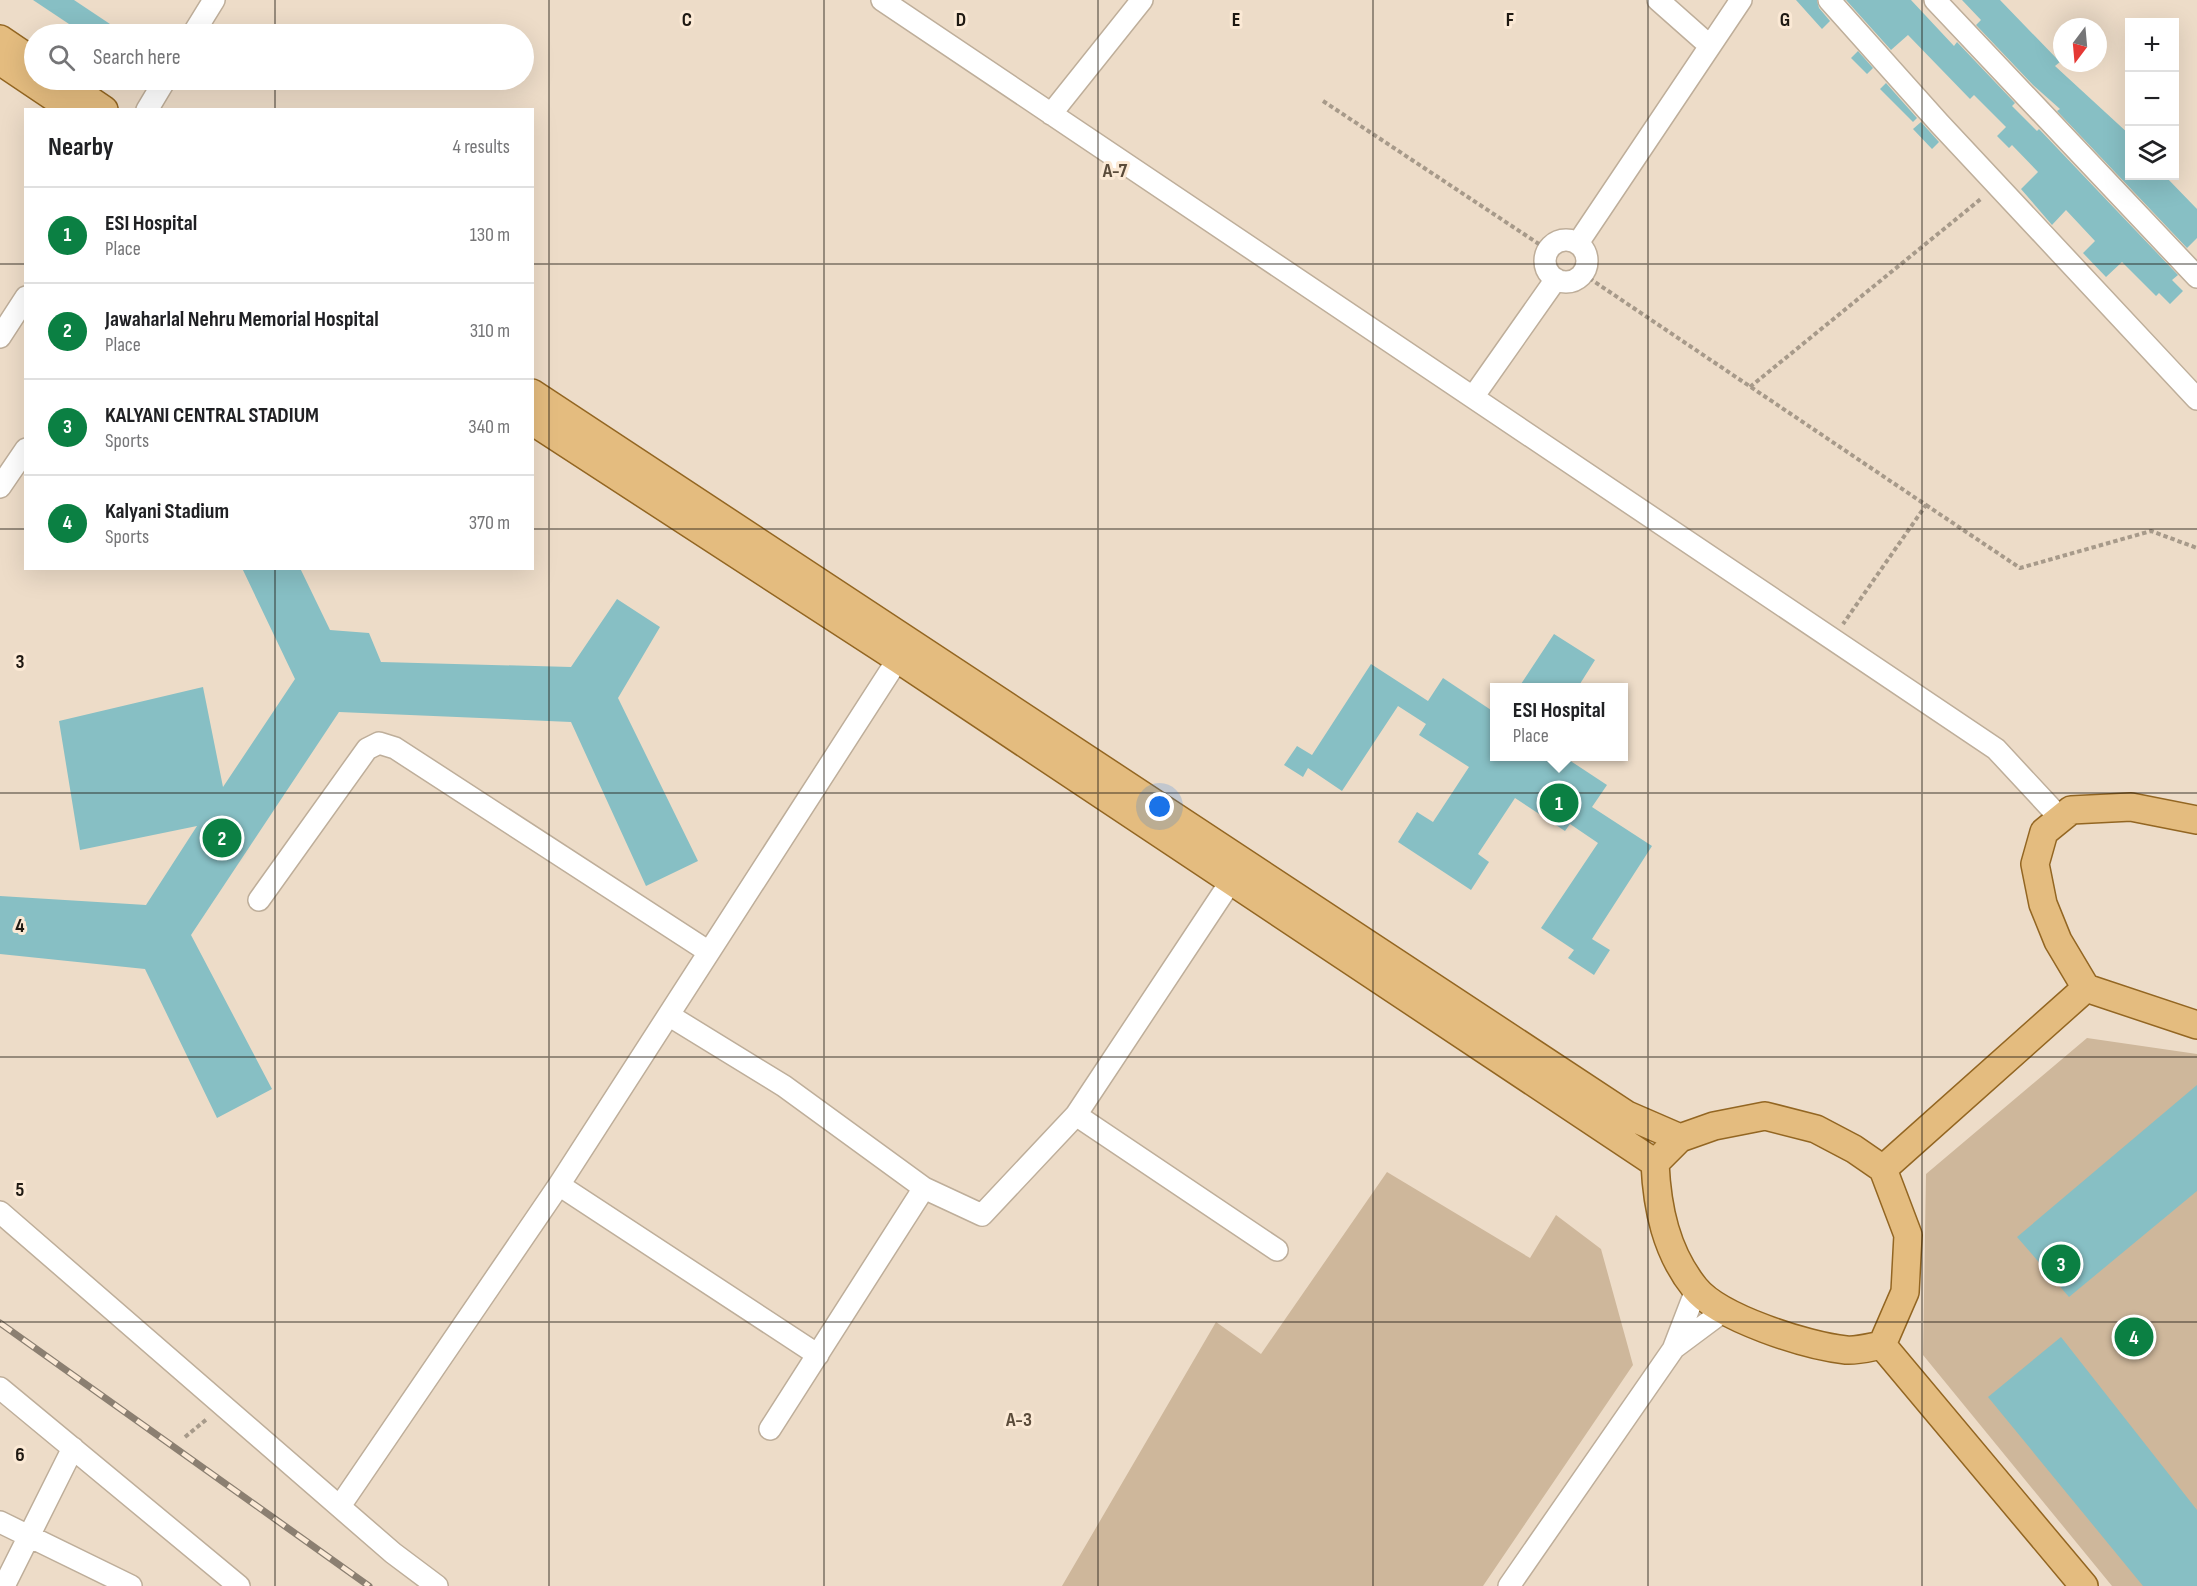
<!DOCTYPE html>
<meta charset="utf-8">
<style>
:root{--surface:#fff;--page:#f2f2f2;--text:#202124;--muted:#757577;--line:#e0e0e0;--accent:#0b8043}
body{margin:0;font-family:"Sofia Sans Condensed",sans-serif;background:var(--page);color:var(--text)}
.controls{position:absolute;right:18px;top:18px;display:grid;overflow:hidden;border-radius:0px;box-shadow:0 6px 24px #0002}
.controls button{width:54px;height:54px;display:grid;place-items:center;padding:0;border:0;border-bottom:2px solid var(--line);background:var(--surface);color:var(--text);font:30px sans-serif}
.compass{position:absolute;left:2053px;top:18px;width:54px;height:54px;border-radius:50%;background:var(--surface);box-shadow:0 6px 24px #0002;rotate:196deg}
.you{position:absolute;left:1160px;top:807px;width:21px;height:21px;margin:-15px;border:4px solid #fff;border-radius:50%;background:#1a73e8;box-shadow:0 0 0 9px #1a73e833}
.badge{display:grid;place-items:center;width:39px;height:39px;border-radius:50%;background:var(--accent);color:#fff;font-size:20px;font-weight:700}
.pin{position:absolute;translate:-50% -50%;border:3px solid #fff;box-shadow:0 2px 6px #0006}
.popup{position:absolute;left:1490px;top:683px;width:138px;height:78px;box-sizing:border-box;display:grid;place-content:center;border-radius:0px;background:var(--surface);filter:drop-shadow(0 2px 4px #0005);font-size:20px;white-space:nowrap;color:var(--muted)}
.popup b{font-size:22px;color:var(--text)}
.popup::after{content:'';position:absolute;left:50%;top:100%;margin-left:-12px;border:12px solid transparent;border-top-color:var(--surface)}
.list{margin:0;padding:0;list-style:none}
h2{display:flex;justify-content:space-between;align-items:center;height:78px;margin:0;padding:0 24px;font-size:26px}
h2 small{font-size:20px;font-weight:400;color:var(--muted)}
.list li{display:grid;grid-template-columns:39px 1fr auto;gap:18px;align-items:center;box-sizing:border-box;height:96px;padding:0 24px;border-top:2px solid var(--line)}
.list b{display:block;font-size:22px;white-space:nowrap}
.list p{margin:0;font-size:20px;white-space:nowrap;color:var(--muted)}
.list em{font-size:20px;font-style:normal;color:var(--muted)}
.icon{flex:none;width:33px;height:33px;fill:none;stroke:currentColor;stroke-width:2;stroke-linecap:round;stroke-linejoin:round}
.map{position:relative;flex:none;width:2197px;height:1586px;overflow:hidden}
.search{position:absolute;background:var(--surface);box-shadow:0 6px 24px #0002;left:24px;top:24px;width:510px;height:66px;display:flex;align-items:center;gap:15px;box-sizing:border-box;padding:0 21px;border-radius:33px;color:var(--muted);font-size:22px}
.panel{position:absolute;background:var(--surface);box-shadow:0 6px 24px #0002;left:24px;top:108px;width:510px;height:462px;border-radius:0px}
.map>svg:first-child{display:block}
</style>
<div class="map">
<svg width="2197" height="1586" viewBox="0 0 2197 1586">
<rect width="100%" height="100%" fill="#eddcc8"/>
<path fill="#ceb79b" d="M2087 1038 2197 1054V1586H2112L1923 1355 1926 1174Z
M1387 1172 1530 1258 1556 1215 1601 1249 1633 1365 1483 1586H1062L1216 1322 1261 1354Z"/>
<path fill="#87bfc4" d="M33 0H74L125 34H84Z
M1796 0H1817L1819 8 1830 21 1822 29Z
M1846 0H1911L1954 46 1957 42 2015 103 2012 106 2037 131 2039 129 2178 275 2172 280 2183 291 2170 304 2159 293 2156 296 2122 262 2106 277 2083 253 2095 241 2066 210 2052 225 2021 189 2038 172 2012 145 2009 148 1997 136 2006 127 1974 95 1970 99 1908 35 1891 50Z
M1962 0H2000L2060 62 2055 66 2130 135V176H2165L2197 209V238L2187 248 2057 111 2060 109 2033 85 1976 25 1981 20Z
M1858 51 1873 68 1867 74 1851 58Z
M1886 83 1917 118 1913 122 1880 89Z
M1921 122 1939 142 1932 149 1913 129Z
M242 568H300L330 630 369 633 381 662 571 667 617 599 660 627 618 698 698 861 646 886 571 722 339 712 191 935 272 1089 217 1118 145 969 0 954V896L146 905 197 826 80 850 59 721 203 687 223 787 295 679Z
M1554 634 1595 660 1578 687H1519Z
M1371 664 1428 701 1443 678 1494 712V756H1563L1607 785 1592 807 1652 846 1592 939 1610 950 1594 975 1568 958 1574 950 1541 928 1598 843 1570 824 1565 831 1515 798 1478 854 1489 862 1471 890 1398 842 1417 812 1433 822 1469 767 1419 735 1426 724 1398 706 1342 791 1308 768 1303 777 1284 765 1297 746 1312 755Z
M2197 1085V1191L2069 1297 2017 1237Z
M2061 1337 2197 1510V1586H2143L1988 1397Z"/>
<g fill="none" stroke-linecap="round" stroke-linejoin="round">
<defs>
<path id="minor" d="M882 0 1996 749 2061 819
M1658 0 1710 46
M1829 0 1939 123 2197 399
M1935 0 2197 277
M193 34 214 0
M147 110 165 80
M1051 114 1142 0
M1545 261a21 21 0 1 1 42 0a21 21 0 1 1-42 0Z
M1578 243 1741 0
M0 337 26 297
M1473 397 1556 279
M0 487 26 449
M259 900 367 749 379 743 395 748 709 952
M670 1016 784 1086 924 1188 982 1215 1076 1115 1239 869
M1076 1115 1277 1250
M559 1185 818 1355
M0 1212 393 1553 437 1586
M1674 1347 1696 1290
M0 1388 239 1586
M770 1429 924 1188
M340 1506 559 1185 898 659
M0 1522 131 1586
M4 1586 73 1448
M1509 1586 1674 1348 1725 1310"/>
<path id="major" d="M0 39 34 62
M0 61 73 110
M60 80 104 110
M532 393 1627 1115 1680 1138
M532 421 898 659 1655 1163
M2197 820 2131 807 2071 810 2044 832 2035 864 2043 904 2058 941 2086 988 2197 1025
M1765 1116 1816 1129 1854 1149 1883 1169 1908 1235 1905 1292 1882 1345C1871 1347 1857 1351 1846 1350 1807 1346 1719 1318 1695 1288 1666 1252 1657 1208 1655 1163L1680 1138 1714 1126Z
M1883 1169 2086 988
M1882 1345 2084 1586"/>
</defs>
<use href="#minor" stroke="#beae9a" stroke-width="24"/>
<use href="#major" stroke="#936622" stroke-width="30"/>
<path stroke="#a79a8a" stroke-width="4" stroke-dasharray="4.5 3" stroke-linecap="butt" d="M1323 101 1548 250
M1583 274 1926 505 1843 624
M1750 387 1982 198
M1926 505 2020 568 2151 531 2197 548
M185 1437 207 1419"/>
<use href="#minor" stroke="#fff" stroke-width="21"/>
<use href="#major" stroke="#e4bc7f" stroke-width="27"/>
<defs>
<path id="rail" d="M0 1323 369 1586"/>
</defs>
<use href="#rail" stroke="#8b7f71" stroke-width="7"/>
<use href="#rail" stroke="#fbe9d5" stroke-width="4.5" stroke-dasharray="14" stroke-linecap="butt"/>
</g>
<path fill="none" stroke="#1f1912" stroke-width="1.5" stroke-opacity="0.55" d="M275 0V34M549 0V1586M824 0V1586M1098 0V1586M1373 0V1586M1648 0V1586M1922 0V1586M275 80V110M0 264H26M532 264H2197M0 529H26M532 529H2197M275 568V1586M0 793H2197M0 1057H2197M0 1322H2197"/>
<g text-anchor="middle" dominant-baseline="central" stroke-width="6" stroke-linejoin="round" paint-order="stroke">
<g font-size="20" font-weight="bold" fill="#5a4b3a" stroke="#fbe9d5">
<text x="1115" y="171">A-7</text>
<text x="1019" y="1420">A-3</text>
</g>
</g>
<g font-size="20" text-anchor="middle" font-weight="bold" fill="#1f1912" stroke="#fbe9d5" stroke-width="6" stroke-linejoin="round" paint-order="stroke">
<text x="687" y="26">C</text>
<text x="961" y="26">D</text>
<text x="1236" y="26">E</text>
<text x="1510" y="26">F</text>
<text x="1785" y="26">G</text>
<text x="20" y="668">3</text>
<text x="20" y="932">4</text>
<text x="20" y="1196">5</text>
<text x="20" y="1461">6</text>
</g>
</svg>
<div class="controls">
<button>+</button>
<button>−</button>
<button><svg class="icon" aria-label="layers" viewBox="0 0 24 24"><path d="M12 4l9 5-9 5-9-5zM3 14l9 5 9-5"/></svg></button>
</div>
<svg class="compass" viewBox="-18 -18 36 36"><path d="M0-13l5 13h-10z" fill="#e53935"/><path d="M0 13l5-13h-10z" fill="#757577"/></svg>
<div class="you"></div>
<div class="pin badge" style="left:1559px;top:803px">1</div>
<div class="popup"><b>ESI Hospital</b>Place</div>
<div class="pin badge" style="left:222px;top:838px">2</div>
<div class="pin badge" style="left:2061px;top:1264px">3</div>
<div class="pin badge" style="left:2134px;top:1337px">4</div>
<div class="search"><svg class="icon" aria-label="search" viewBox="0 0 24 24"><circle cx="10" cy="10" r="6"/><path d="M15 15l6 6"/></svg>Search here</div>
<section class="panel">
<h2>Nearby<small>4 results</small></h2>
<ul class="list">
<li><span class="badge">1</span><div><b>ESI Hospital</b><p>Place</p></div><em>130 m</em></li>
<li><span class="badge">2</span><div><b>Jawaharlal Nehru Memorial Hospital</b><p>Place</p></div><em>310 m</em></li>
<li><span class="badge">3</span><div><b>KALYANI CENTRAL STADIUM</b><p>Sports</p></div><em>340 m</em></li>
<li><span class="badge">4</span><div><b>Kalyani Stadium</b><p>Sports</p></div><em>370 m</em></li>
</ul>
</section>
</div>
